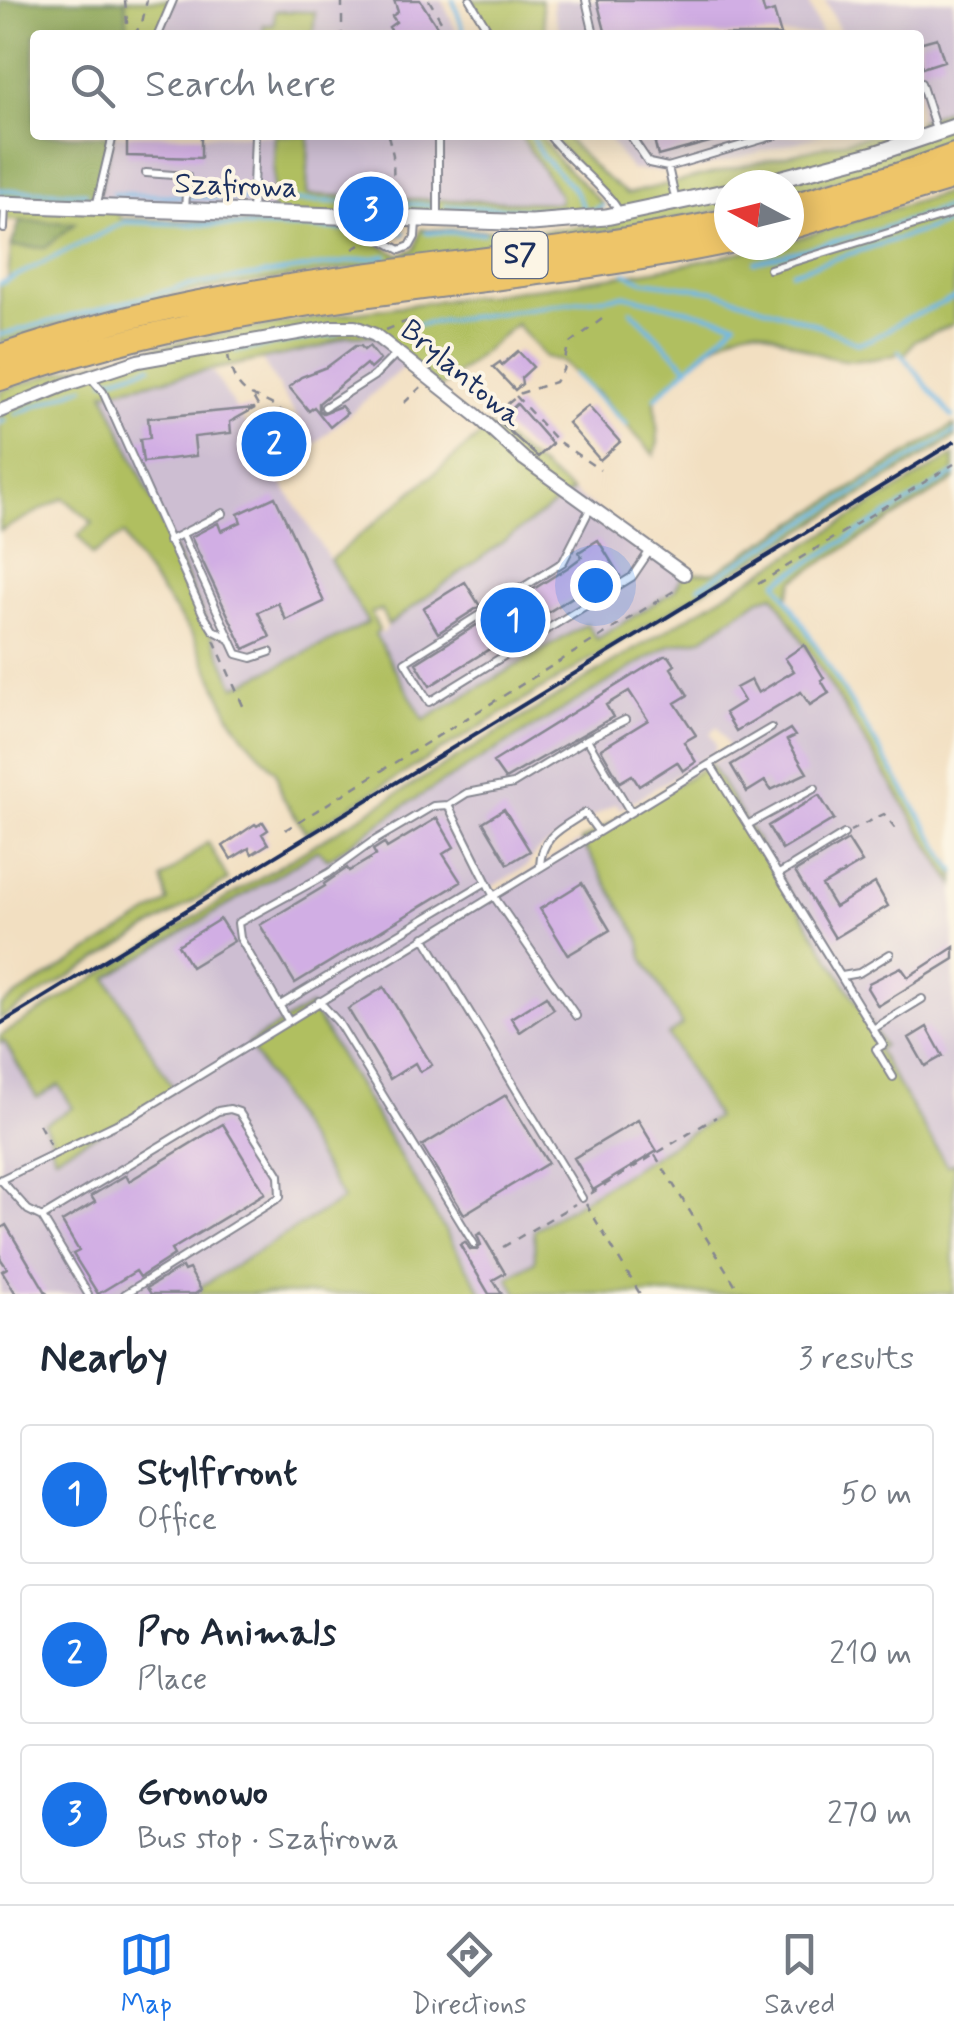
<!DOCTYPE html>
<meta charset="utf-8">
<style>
:root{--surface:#fff;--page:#f6f6f7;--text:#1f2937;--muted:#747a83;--line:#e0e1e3;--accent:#1a73e8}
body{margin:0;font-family:Mynerve,sans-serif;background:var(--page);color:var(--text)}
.compass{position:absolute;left:714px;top:170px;width:90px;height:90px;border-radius:50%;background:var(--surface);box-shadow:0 5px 25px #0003;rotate:277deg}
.you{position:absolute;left:595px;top:585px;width:35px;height:35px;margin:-25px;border:8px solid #fff;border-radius:50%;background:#1a73e8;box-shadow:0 0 0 15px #1a73e833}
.badge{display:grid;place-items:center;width:65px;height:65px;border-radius:50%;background:var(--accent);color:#fff;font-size:32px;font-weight:700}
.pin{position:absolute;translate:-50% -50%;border:5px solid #fff;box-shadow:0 2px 10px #0006}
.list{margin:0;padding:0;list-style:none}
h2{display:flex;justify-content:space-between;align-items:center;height:130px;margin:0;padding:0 40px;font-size:42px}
h2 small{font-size:32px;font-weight:400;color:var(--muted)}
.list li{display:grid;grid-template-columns:65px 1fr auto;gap:30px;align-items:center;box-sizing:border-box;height:140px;margin:0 20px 20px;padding:0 20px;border:2px solid var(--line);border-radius:10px}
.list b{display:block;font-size:38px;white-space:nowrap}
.list p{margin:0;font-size:32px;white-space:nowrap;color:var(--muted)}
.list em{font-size:32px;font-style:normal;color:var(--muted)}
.icon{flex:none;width:55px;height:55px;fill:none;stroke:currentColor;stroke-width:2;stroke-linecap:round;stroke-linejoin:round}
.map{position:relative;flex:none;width:954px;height:1294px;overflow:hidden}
.search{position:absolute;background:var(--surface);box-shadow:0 5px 25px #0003;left:30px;right:30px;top:30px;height:110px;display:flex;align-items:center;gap:25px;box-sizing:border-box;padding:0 35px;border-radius:10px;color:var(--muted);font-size:38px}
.sheet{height:610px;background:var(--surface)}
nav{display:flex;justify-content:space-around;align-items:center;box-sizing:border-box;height:140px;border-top:2px solid var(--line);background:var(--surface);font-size:28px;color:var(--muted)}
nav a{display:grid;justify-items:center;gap:5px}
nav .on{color:var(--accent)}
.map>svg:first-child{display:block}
</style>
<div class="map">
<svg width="954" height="1294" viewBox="0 0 954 1294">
<rect width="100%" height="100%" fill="#fcf5e5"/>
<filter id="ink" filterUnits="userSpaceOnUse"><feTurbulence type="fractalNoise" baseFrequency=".01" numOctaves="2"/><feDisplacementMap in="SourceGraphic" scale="20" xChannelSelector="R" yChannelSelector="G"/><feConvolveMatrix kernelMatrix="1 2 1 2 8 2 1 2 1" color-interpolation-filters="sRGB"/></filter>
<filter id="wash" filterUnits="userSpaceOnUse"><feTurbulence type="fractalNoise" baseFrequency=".0048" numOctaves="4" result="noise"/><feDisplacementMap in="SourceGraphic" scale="40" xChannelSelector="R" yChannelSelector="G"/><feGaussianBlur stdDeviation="2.25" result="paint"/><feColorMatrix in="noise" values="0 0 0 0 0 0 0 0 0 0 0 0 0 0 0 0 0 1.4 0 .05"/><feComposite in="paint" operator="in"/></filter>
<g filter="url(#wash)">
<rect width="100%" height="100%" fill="#f2dfc1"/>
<path fill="#cdbed2" d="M173 0H442L458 35H313L314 12H275L274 25H264L263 35H158Z
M554 0H807L822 35H561L553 10Z
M825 0H954V107L919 121V35H842Z
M113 135H275L272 215 95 208Z
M309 135H520L560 196V203L402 199 390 195 385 198 306 195Z
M606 135H823L684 172 631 170Z
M366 330 409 362 314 445 262 360 321 347 347 336H362Z
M200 372H213L369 623 235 688 103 392Z
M572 492 684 574 674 591 597 640 586 624 424 720 375 633H383L388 625Z
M774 595 954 885V1163L948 1167 710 764 731 751 717 726 710 733 716 744 715 752 620 809 616 803 536 852 527 866 490 888 493 894 581 841 639 937 643 958 682 1025 668 1035 716 1117 535 1229V1261L508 1278 518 1294H483L316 1015 343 1199 200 1287 201 1290 195 1294H0V1043L3 1041 37 1097 59 1085 73 1108 173 1089 106 979 318 849 328 858 407 804 671 645 680 644 761 599Z"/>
<path fill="#b0bf61" stroke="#667760" stroke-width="2.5" d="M125 0H173L158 35H128Z
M470 0H541L546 35H491Z
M275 11 315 12 313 35H263L264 25H274Z
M954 107V143L899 163 789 194V185H729V209L640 226 183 293 95 314 0 343V284L8 279 11 246 45 248 74 224 6 220 7 204 119 209V218L344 227 399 255 415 249 421 229 530 231 592 226 595 229 591 219 619 210 549 135H563L600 173 627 194 871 135H919V121Z
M275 135H309L307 195 385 198 390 195 402 199 559 203 560 196 520 135H540L559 161 602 203 600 210 504 217 272 215Z
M954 190V324L915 340 904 356 899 351 895 355C828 371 816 349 757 328 728 325 677 378 655 398L658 442 654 455 597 393 583 383 563 362 545 357 516 324 441 388 375 335 347 336 321 347 104 392 235 687 368 623 330 560 490 427 572 492 388 625 381 610 371 613 379 630 375 634 424 720 587 624 597 639 674 591 684 574 715 572 954 425V438L306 833 282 796 276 772 243 735 230 716 194 637 132 552 124 534 92 555 78 535 93 523 64 498 0 531V391C214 317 438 307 660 269 697 263 735 253 772 245H789V241Z
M954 455V480L794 580 787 599 954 871V885L774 595 760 599 701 639 670 645 580 699 407 804 328 859 318 850 107 978 174 1089 133 1116 55 1156 50 1145 53 1142 44 1124 73 1108 59 1085 37 1098 4 1041 0 1043V1036Z
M710 764 883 1045 877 1050 947 1166 954 1163V1294H518L508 1278 535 1261 534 1230 716 1117 668 1035 682 1025 643 958 639 937 581 841Z
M208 842 228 880 0 1019V1006L168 902 162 879Z
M310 1006 483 1294H195L201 1290 200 1287 343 1199 248 1044Z"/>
<path fill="#8ca657" stroke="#546a5a" stroke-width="2.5" d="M0 0H125L128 35H35V135H113L95 208 0 204Z
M20 221 75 223 45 248 11 246Z"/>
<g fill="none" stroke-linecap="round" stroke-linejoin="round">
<path stroke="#6fb9e8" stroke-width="4" d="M453 0 465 35
M531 135 542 156 574 189 586 212 603 206
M0 190 86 193
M113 194 248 199
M259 199 388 204
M400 204 432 205
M446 206 569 211
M388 232 404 233
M426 232 484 233
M755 262 878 230 954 205
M792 272 954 221
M625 273 643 281 714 291 815 324 858 343 872 339 906 319 954 298
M0 284 125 222 357 230
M631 310 688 368
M415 325 625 295 736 322
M0 335 186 286 387 256
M236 351 337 334
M899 351 952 417
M574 374 627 425
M105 380 151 366
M655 398 736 322
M16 414 84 387
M0 423 5 420
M954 474 777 582 954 871
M699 587 954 432"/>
</g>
<g id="blocks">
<path fill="#d1aee4" d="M394 0H420L440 31 434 35H394L389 27 396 22 392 16 398 12Z
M597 0H761L765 14 774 11 781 35H606Z
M937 38 944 61 922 68 919 43Z
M127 135H201V158L127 156Z
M653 135H724L725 138 658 156Z
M355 346H361L364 350 369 346 380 360 370 369 366 364 319 403V410L323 413 341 406 347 413 330 427 314 407 309 411 289 387 301 377 327 367Z
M518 351 533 367 521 378 522 384 515 390 493 367 500 362 502 365Z
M517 404 552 444 538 457 498 421Z
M588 406 620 442 600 460 568 423Z
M255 408 230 422 231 433 194 437 196 456 143 462 140 439 150 438 148 418Z
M275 497 324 602 286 620 278 603 258 612 270 637 244 649 191 537 218 523 221 531 241 522 238 514Z
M598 540 620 576 601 587 597 582 539 618 543 624 500 650 496 645 430 686 416 663 567 568 582 557 579 552Z
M465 582 480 606 438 633 423 608Z
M804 645 824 678 821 680 829 693 810 705 801 692 736 731 725 713 744 701 736 688 751 680 758 693 794 671 785 658Z
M664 656H669L675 665 671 668 688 695 675 703 696 735 684 742 696 762 683 771 677 762 639 786 632 775 620 782 601 749 648 720 629 691 606 705 613 717 505 779 493 762Z
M790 729 795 736 787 740 807 773 771 790 765 781 747 792 731 765Z
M819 795 834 819 782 850 768 826Z
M504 809 530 851 508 864 483 822Z
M437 818 454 847 443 854 461 882 295 983 260 925 325 886 324 884 347 868 349 871 376 855 373 850 384 843 387 848Z
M263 822 268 830 262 834 268 844 252 854 249 848 231 859 223 846 255 824 257 826Z
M848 840 862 862 822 886 835 907 875 883 888 906 835 938 795 872Z
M582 883 610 930 568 955 540 909Z
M220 919 234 941 191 967 178 945Z
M954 947V959L878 1006 867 988 869 983 901 967 908 977Z
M384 987 432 1065 420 1072 415 1063 390 1079 348 1009Z
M546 996 554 1009 520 1032 511 1018Z
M927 1027 943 1056 925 1066 909 1038Z
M506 1095 548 1163 464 1214 422 1146Z
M638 1120 657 1151 593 1190 574 1158Z
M223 1124 265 1193 171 1250 174 1255 140 1277 136 1271 98 1294 73 1254 79 1251 62 1222 95 1202 91 1196 126 1175 129 1181Z
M6 1225 25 1257 47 1294H16L2 1271 7 1268 0 1258V1229Z
M481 1233 505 1273 493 1280 502 1294H489L460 1245 465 1242 470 1249 477 1250 481 1245 477 1235Z
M182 1267 184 1271 189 1269 201 1290 195 1294H151L147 1288Z"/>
</g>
</g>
<g filter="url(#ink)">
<use href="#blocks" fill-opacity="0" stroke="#868790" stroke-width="2.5"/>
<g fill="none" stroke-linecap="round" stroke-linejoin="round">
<defs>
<path id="service" d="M470 0 491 35
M586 0 594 35
M158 35 173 0
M921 83 936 130
M438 135V220
M549 135C566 159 612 193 620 214
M630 135 649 163 668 167 776 135
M668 167 676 202
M146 173 187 176 185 210
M96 207 113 135
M252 213 255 135
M372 220 373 235 400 250 410 246 415 237 416 222
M4 229 5 205
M770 269 954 213
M90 377 103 392 203 614 213 630 230 639
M325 407 374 376 396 354
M591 507 563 562 405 662 429 702 632 577 651 549
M182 534 237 654 252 658 270 652
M168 541 223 513
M625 720 587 739 630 811
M710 764 771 728
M448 805 493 895 576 1016
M749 824 815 788
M540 866C541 836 562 828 585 813L598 831
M779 874 844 834
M424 937 582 1198
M842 976 859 973 890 954
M319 1001 338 1022 474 1244
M280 1005 486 882
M288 1020 240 938 238 923 329 873 372 842 433 806 448 805 467 793 513 784 587 739
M873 1029 922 999
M0 1180 133 1116 710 764 883 1045 876 1049 893 1077
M1 1180 28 1210 42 1217 88 1294
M42 1217 218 1111 230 1109 239 1112 279 1175 280 1197 125 1294"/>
<path id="minor" d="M0 411 65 385 138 361 332 327H355L375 335 476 415 524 459 684 574"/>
<path id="tertiary" d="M756 185 874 154 954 127
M0 204 532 223 606 217 729 191"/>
<path id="motorway" d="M789 206 903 173 954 155
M789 228 954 178
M0 356C72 332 145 311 220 298 389 266 561 256 729 220
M0 379C72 354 145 335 219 320 388 286 561 277 729 242"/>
</defs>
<use href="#service" stroke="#868790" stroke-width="10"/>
<use href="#minor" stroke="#868790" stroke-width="16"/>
<use href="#tertiary" stroke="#868790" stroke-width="19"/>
<use href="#motorway" stroke="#868790" stroke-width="26"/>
<path stroke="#868790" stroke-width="2.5" stroke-dasharray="8 8" stroke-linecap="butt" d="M125 0 128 35
M342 0V35
M429 0 449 35
M134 35 142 23 147 0
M388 135 393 155 394 203
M353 249 369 240
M386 330 412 319
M228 355C237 409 265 389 290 419L289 426 281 429 266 420 253 397
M516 396 556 440 600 470
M404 403 421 387
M495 414 521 393 555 382 563 370 568 345 602 319
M758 584 954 464
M214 640 244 708
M285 830 674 591 677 585
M850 831 884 814 900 834
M39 1124 50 1145
M655 1155 741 1294
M590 1194 716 1117
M586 1204 640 1294
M503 1247 575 1204"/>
<use href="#service" stroke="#fff" stroke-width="6"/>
<use href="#minor" stroke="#fff" stroke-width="12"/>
<use href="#tertiary" stroke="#fff" stroke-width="15"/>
<use href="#motorway" stroke="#eec569" stroke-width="22"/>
<path stroke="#1b2f5e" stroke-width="4" d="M0 1024 954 442"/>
</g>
</g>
<g text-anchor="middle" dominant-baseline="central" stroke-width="8" stroke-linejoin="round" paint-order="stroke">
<rect fill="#fcf5e5" stroke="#5e6a86" stroke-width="2.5" x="492.5" y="232" width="55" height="46" rx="8"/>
<g font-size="28" font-weight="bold" fill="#1b2f5e">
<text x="520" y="255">S7</text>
</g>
<g font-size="30" fill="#1b2f5e" stroke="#fcf5e5">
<text transform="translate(236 186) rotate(2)">Szafirowa</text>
<text transform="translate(461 374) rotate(40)">Brylantowa</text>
</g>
</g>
</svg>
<svg class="compass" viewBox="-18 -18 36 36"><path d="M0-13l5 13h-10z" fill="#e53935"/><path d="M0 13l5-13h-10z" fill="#747a83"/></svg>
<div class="you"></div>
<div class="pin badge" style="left:513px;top:620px">1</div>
<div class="pin badge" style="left:274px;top:444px">2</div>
<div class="pin badge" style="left:371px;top:209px">3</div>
<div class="search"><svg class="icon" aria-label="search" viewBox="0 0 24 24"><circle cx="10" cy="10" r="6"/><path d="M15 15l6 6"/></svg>Search here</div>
</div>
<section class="sheet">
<h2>Nearby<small>3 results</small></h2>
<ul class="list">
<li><span class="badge">1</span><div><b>Stylfrront</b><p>Office</p></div><em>50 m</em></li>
<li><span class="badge">2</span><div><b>Pro Animals</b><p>Place</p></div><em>210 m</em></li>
<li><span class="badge">3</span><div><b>Gronowo</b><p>Bus stop · Szafirowa</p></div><em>270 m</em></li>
</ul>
</section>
<nav>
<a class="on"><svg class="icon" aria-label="map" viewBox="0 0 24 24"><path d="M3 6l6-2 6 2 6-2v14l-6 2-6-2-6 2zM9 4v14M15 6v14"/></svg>Map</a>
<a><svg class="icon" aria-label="directions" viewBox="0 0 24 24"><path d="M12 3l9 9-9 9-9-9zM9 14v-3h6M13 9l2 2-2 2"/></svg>Directions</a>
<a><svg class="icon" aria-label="saved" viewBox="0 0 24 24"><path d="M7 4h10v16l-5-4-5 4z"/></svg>Saved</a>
</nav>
